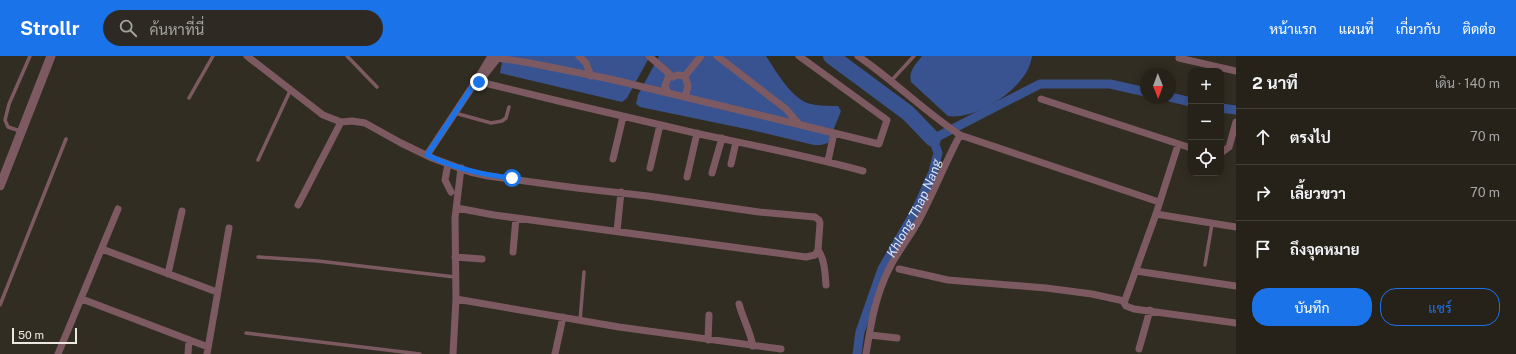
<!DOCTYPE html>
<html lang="th">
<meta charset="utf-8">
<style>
:root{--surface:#26221a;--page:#2e2a23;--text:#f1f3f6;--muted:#a4a4a2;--line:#423f39;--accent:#1a73e8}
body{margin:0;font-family:"Public Sans",Sarabun,sans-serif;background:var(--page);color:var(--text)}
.controls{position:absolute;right:12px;top:12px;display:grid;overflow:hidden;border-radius:8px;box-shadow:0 2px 10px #0003}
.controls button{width:36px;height:36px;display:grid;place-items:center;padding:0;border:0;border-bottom:1px solid var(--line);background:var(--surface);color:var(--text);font:20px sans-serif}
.compass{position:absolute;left:1140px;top:12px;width:36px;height:36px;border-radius:50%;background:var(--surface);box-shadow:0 2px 10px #0003;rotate:179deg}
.scale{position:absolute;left:12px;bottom:10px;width:65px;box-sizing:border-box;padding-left:4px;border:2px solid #ece8e1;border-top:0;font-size:11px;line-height:14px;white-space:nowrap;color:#ece8e1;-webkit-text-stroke:3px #322d22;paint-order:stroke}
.stop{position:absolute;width:12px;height:12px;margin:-9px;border:3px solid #1a73e8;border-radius:50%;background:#fff}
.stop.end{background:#1a73e8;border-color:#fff;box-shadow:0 1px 4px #0008}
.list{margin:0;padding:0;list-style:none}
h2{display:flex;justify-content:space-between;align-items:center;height:52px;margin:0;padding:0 16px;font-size:17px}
h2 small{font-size:13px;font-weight:400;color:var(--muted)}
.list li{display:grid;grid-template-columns:26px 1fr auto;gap:12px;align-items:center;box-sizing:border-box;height:56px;padding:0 16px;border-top:1px solid var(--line)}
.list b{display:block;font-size:15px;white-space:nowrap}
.list em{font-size:13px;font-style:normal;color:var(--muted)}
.actions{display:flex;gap:8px;padding:12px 16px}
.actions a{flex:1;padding:9px 0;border:1px solid var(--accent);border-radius:16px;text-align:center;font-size:14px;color:var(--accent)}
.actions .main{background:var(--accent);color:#fff}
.icon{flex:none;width:22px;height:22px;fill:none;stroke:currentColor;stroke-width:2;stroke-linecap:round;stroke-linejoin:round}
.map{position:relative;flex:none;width:1236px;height:298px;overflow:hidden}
header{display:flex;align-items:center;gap:24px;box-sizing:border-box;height:56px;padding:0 20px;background:var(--accent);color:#fff}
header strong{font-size:19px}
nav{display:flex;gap:22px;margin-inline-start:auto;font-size:14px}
.search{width:280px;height:36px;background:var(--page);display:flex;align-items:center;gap:10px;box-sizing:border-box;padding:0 14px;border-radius:22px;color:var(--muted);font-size:15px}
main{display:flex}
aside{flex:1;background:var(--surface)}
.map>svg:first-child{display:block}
</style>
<header>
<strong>Strollr</strong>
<div class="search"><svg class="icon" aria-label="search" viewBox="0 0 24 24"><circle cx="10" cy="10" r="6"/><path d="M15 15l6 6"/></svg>ค้นหาที่นี่</div>
<nav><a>หน้าแรก</a><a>แผนที่</a><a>เกี่ยวกับ</a><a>ติดต่อ</a></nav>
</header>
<main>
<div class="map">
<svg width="1236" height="298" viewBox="0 0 1236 298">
<rect width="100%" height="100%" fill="#322d22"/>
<path fill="#395390" d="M503 0H650L627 42 622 46 500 17Z
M659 0H766C776 15 790 40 807 47 817 50 828 50 838 50L841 55 828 87 821 89H814L751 74 640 51 636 48 638 39Z
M922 0H1032V1C1031 5 1030 9 1028 13 1017 37 975 64 948 60L911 26C908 15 916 8 922 0Z"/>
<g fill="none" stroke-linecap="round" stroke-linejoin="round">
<g stroke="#395390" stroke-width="9">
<path d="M1170 41 1191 46"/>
<path d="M1221 52 1236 54"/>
<path id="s1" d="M857 298 860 276 882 213 916 154 933 116 938 97 933 83 1040 28H1110L1146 36"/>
</g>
<path stroke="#395390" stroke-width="16" d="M831 0 908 57 933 83"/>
<path stroke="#7d5a62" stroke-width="3.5" d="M347 0 377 31
M891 25 914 0
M189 42 213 0
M455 57 491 67 502 65 506 62 509 51
M20 75 8 71 5 64 9 48 30 0
M258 104 290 35
M258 201 318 205 455 221
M1205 209 1212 168
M0 249 66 83
M580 265 584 216
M246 277 420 298"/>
<path stroke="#7d5a62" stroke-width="7" d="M247 0 323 59 341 66 352 65 365 67 401 87 432 102 470 116 488 120 577 132 648 140 759 156 815 161 819 164 820 167 818 194 815 199 806 201 494 159 457 152
M579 0 586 7 591 20
M649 0 673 21
M717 0 786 53 799 68
M799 0 887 64 879 88 834 77
M858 0C893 24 924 55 960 79L1159 146
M1179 2 1236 15
M476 25C549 43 621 60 695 77 751 89 808 100 863 115
M479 26 498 2 530 7 610 23 834 77 828 105
M668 37 665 30 668 22 678 19 685 20
M685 41 688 30 685 20 701 0
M1041 43 1191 92
M1178 89 1156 158 1124 247 1126 250 1134 253 1236 267
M1221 97 1229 91 1236 66
M427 99 476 25 491 0
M613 103 623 61
M448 108 445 124 451 136
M731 108 736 86
M650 112 660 69
M712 117 722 82
M687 121 697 77
M298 149 341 66
M1156 158 1236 171
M617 175 621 136
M102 193 217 236
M818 194C825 204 825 217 826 229
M513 196 516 162
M455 201 482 203
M899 213 948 224 1046 232 1092 238 1124 245
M1136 215 1236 230
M168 218 182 155
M82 243 208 291
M456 243 619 271 781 293
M739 248C743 263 750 275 753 290
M870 279 897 282
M708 284 709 259
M1139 293 1150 254
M58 298 118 153
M188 298 189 284
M207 298 229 172
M453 298 456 243 455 162 461 112
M555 298 563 261
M866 298C871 268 875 241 889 213 897 196 910 181 919 164 934 136 945 107 960 79"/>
<path stroke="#7d5a62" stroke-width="9" d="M0 130 51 0"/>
</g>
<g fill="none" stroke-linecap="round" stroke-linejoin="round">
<path stroke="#1a73e8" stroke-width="5" d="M479 26 476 25 427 99C454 112 482 119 512 122"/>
</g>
<g text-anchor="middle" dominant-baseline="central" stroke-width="3" stroke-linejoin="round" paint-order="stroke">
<g font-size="13" font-style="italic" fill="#dbe5f7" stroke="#322d22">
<text stroke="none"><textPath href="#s1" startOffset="158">Khlong Thap Nang</textPath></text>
</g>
</g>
</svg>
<div class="controls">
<button>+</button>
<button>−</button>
<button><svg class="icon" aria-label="locate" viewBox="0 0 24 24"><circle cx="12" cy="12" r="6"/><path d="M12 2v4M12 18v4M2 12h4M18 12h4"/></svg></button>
</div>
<svg class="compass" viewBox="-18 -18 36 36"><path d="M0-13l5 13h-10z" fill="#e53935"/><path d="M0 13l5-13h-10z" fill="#a4a4a2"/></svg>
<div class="scale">50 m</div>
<div class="stop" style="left:512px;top:122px"></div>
<div class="stop end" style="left:479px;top:26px"></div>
</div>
<aside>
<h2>2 นาที<small>เดิน · 140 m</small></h2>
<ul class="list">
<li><svg class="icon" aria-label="ahead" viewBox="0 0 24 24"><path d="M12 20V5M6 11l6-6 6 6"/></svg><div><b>ตรงไป</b></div><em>70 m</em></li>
<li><svg class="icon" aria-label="right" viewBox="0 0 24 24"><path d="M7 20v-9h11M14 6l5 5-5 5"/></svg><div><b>เลี้ยวขวา</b></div><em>70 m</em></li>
<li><svg class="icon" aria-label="arrive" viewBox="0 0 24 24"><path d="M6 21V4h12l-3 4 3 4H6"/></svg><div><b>ถึงจุดหมาย</b></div></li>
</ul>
<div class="actions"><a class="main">บันทึก</a><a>แชร์</a></div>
</aside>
</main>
